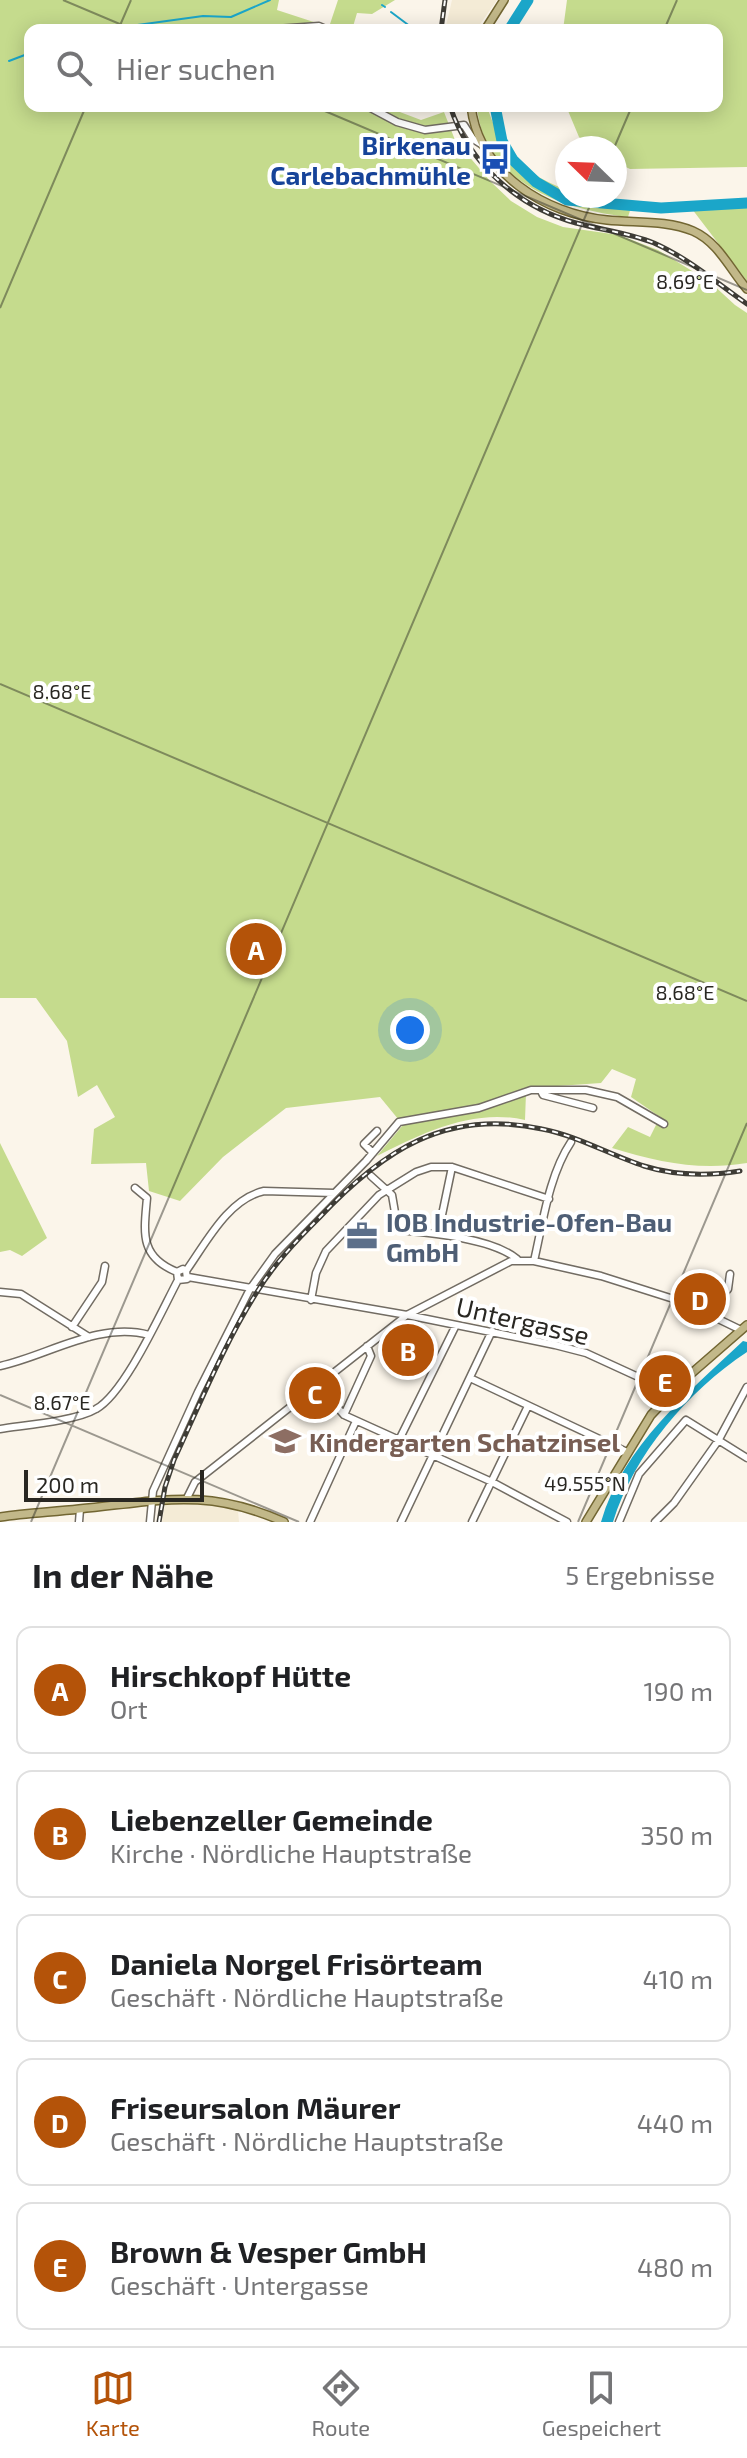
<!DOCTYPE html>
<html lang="de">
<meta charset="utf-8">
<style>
:root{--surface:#fff;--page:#f2f2f2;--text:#202124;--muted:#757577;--line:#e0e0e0;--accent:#b45309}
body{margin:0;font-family:"Exo 2",sans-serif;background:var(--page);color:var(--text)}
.compass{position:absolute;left:555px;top:136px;width:72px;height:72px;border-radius:50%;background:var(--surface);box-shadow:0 4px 20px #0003;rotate:293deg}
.scale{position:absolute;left:24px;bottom:20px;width:180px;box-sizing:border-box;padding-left:8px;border:4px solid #292722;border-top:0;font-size:22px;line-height:28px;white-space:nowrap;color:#292722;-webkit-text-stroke:6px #fff;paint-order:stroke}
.you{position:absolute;left:410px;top:1030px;width:28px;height:28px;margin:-20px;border:6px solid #fff;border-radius:50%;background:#1a73e8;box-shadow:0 0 0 12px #1a73e833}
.badge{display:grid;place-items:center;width:52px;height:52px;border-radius:50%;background:var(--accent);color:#fff;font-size:26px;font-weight:700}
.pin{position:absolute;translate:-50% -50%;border:4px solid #fff;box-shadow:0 2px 8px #0006}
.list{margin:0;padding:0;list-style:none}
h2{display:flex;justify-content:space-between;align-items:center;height:104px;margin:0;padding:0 32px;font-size:34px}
h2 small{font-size:26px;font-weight:400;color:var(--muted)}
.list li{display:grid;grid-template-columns:52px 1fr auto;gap:24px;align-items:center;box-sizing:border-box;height:128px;margin:0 16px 16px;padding:0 16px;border:2px solid var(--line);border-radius:16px}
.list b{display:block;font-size:30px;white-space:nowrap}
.list p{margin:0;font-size:26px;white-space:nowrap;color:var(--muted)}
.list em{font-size:26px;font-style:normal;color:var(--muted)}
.icon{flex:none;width:44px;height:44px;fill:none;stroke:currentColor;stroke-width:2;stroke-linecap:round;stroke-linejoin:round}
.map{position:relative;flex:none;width:747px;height:1522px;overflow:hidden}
.search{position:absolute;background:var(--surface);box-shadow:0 4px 20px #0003;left:24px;right:24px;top:24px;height:88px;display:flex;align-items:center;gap:20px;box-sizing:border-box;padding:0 28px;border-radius:16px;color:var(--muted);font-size:30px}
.sheet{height:824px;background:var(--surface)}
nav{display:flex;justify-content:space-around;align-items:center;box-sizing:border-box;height:112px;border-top:2px solid var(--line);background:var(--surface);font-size:22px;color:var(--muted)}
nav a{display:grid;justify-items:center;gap:4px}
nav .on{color:var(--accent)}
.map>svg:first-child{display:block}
</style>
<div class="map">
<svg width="747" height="1522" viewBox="0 0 747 1522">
<rect width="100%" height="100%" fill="#fbf5ea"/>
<path fill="#f4ebd6" d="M452 0H497L476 30H445Z
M212 1503 238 1511 239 1522H162L165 1504Z"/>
<path fill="#c5db8d" d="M0 0H279L277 10 329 27 338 0H395L372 14 357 13 352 30H30V106H384L421 120 444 112 455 140 490 181 511 201 537 217 563 227 619 235 658 250 710 282 735 305 747 313V1163C699 1171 658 1162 612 1148L628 1127 650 1137 660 1117 631 1097 636 1079 612 1069 601 1083 558 1086 526 1093 525 1120C473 1108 422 1133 377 1156L403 1125 380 1097 286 1108 223 1157 180 1201 149 1191 146 1163 91 1164 94 1129 115 1117 97 1085 78 1097 67 1041 36 998H0Z
M567 0H747V167L630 169 615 162V148H591L579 137 566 106H717V30H563Z
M477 106H487C500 149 524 175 567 190V196L632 204 628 217C563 210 483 182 477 106Z
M747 201V281L692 209Z
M0 1143 47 1238 22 1256 10 1250 0 1252Z"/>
<path fill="#1ba6c9" d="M743 1341 747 1342V1352C688 1391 634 1454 613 1522H601C623 1446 688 1393 743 1341Z"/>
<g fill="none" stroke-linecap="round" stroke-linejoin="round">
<path stroke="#1ba6c9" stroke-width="2" d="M382 5 385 7
M391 12 415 30
M101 30 203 16 231 17 270 0
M9 61 30 53"/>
<path stroke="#1ba6c9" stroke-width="11" d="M509 30 528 0
M495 106 502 141 513 160 536 182 567 200 661 208 747 203"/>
<defs>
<path id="minor" d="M262 30 319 26 328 30
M367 106 397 122 425 130 464 125 473 139 484 146
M541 1091 543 1095 593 1108
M373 1153 364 1144 377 1131
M371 1176 392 1195 398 1230C430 1233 492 1238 517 1259
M135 1188 147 1198C144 1232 139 1257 177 1272
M438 1234 452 1167
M534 1261C543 1222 549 1175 571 1142
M188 1277 407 1315 555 1345 586 1353 671 1392
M178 1280 187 1279 186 1271C206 1243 228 1199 264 1191L334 1193
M0 1292 21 1294 89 1337
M311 1300 316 1273 326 1251 379 1195 416 1172 431 1167H452L549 1199
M715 1318 717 1302 728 1289 730 1274
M72 1327 102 1282 105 1266
M0 1366C47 1356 99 1321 149 1335
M470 1378 627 1452
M318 1385 344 1415 492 1482 567 1522
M344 1415 371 1356 367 1346
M0 1429C25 1425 76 1421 96 1409 125 1393 161 1312 178 1280L177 1272 183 1269 186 1271
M399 1440 456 1325
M187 1498 195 1482 407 1315 511 1261H534L601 1276 683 1302 741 1330
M79 1522 80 1509
M150 1522 153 1491 198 1392 250 1289 275 1254 366 1161 399 1122 479 1108 531 1090H586L617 1097 664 1124
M310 1522 356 1421
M401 1522 492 1331
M472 1522 528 1406
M619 1522 639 1474 686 1420 747 1458
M655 1522 674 1503 718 1441 747 1387"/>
<path id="major" d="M485 30 504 0
M471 106C479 173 545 214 607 220 635 223 667 220 693 231 718 242 730 269 747 289
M0 1517C26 1513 53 1512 79 1509 160 1501 206 1487 284 1522
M586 1522 651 1415 685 1379 747 1325"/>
</defs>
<use href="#minor" stroke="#726c63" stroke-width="9"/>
<use href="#major" stroke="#726632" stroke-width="10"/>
<use href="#minor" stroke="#fff" stroke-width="6"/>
<use href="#major" stroke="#c2b889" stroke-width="7"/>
<defs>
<path id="rail" d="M441 30 445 0
M450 106C469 164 518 207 576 223 602 230 629 233 654 243 688 258 717 283 747 304
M159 1522 165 1487 174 1460C200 1404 224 1344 257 1292 274 1264 296 1241 319 1218 382 1151 446 1108 542 1129 578 1136 610 1155 644 1166 676 1176 708 1176 740 1171"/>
</defs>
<use href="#rail" stroke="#3e3c36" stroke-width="5"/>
<use href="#rail" stroke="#fff" stroke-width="2" stroke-dasharray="6" stroke-linecap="butt"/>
</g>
<path fill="none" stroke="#292722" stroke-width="2" stroke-opacity="0.45" d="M63 0 134 30M118 30 131 0M664 30 677 0M313 106 747 290M614 148 632 106M0 308 86 106M0 684 747 1001M0 1395 299 1522M31 1522 594 196M578 1522 747 1123"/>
<defs>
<symbol id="bus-bare" viewBox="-9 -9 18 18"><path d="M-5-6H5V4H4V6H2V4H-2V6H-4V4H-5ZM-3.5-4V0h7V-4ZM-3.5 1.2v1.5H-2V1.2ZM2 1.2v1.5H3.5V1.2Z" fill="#1a4fb4" stroke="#fff" stroke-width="2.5" paint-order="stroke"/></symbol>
<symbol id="office-bare" viewBox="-9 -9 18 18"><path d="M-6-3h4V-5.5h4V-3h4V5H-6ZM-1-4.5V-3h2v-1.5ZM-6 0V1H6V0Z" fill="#5c6f8a" stroke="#fff" stroke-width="2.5" paint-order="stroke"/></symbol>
<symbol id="school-bare" viewBox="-9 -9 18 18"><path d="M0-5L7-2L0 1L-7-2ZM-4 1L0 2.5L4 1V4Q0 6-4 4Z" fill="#8d6e63" stroke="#fff" stroke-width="2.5" paint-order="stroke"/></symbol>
</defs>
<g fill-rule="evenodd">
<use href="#bus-bare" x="473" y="137" width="44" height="44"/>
<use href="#office-bare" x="340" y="1214" width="44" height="44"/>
<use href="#school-bare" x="263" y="1419" width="44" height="44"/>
</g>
<g text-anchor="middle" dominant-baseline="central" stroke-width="8" stroke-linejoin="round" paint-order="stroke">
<g font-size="26" font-weight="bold" fill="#164399" stroke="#fff" text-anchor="end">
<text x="471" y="144">Birkenau<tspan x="471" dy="30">Carlebachmühle</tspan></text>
</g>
<g font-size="26" font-weight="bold" fill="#4e5e75" stroke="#fff" text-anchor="start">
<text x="386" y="1221">IOB Industrie-Ofen-Bau<tspan x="386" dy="30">GmbH</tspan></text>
</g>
<g font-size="26" fill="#292722" stroke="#fff">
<text transform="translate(523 1320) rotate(13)">Untergasse</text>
</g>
<g font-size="26" font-weight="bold" fill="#785e54" stroke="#fff" text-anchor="start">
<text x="309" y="1441">Kindergarten Schatzinsel</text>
</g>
</g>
<g font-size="20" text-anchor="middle" fill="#292722" stroke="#fff" stroke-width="8" stroke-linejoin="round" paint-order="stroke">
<text x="685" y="289">8.69°E</text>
<text x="62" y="699">8.68°E</text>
<text x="685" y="1000">8.68°E</text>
<text x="62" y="1410">8.67°E</text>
<text x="585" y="1491">49.555°N</text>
</g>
</svg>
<svg class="compass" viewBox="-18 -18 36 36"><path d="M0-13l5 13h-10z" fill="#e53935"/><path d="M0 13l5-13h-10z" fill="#757577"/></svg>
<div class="scale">200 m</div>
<div class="you"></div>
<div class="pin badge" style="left:256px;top:949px">A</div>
<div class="pin badge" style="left:408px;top:1350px">B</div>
<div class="pin badge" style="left:315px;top:1393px">C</div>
<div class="pin badge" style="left:700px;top:1299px">D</div>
<div class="pin badge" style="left:665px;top:1381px">E</div>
<div class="search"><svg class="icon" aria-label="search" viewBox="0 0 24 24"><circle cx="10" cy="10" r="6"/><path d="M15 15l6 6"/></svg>Hier suchen</div>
</div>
<section class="sheet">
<h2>In der Nähe<small>5 Ergebnisse</small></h2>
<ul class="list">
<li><span class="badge">A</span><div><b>Hirschkopf Hütte</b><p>Ort</p></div><em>190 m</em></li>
<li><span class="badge">B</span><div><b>Liebenzeller Gemeinde</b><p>Kirche · Nördliche Hauptstraße</p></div><em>350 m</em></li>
<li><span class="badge">C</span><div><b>Daniela Norgel Frisörteam</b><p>Geschäft · Nördliche Hauptstraße</p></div><em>410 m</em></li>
<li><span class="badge">D</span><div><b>Friseursalon Mäurer</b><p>Geschäft · Nördliche Hauptstraße</p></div><em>440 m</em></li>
<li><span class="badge">E</span><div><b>Brown &amp; Vesper GmbH</b><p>Geschäft · Untergasse</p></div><em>480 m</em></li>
</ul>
</section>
<nav>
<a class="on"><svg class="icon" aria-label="map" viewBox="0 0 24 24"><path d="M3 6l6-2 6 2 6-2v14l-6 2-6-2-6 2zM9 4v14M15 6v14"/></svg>Karte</a>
<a><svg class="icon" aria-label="directions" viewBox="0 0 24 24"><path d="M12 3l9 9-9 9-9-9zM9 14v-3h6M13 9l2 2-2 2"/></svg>Route</a>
<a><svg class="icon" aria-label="saved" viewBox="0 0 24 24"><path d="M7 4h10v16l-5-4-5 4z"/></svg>Gespeichert</a>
</nav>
